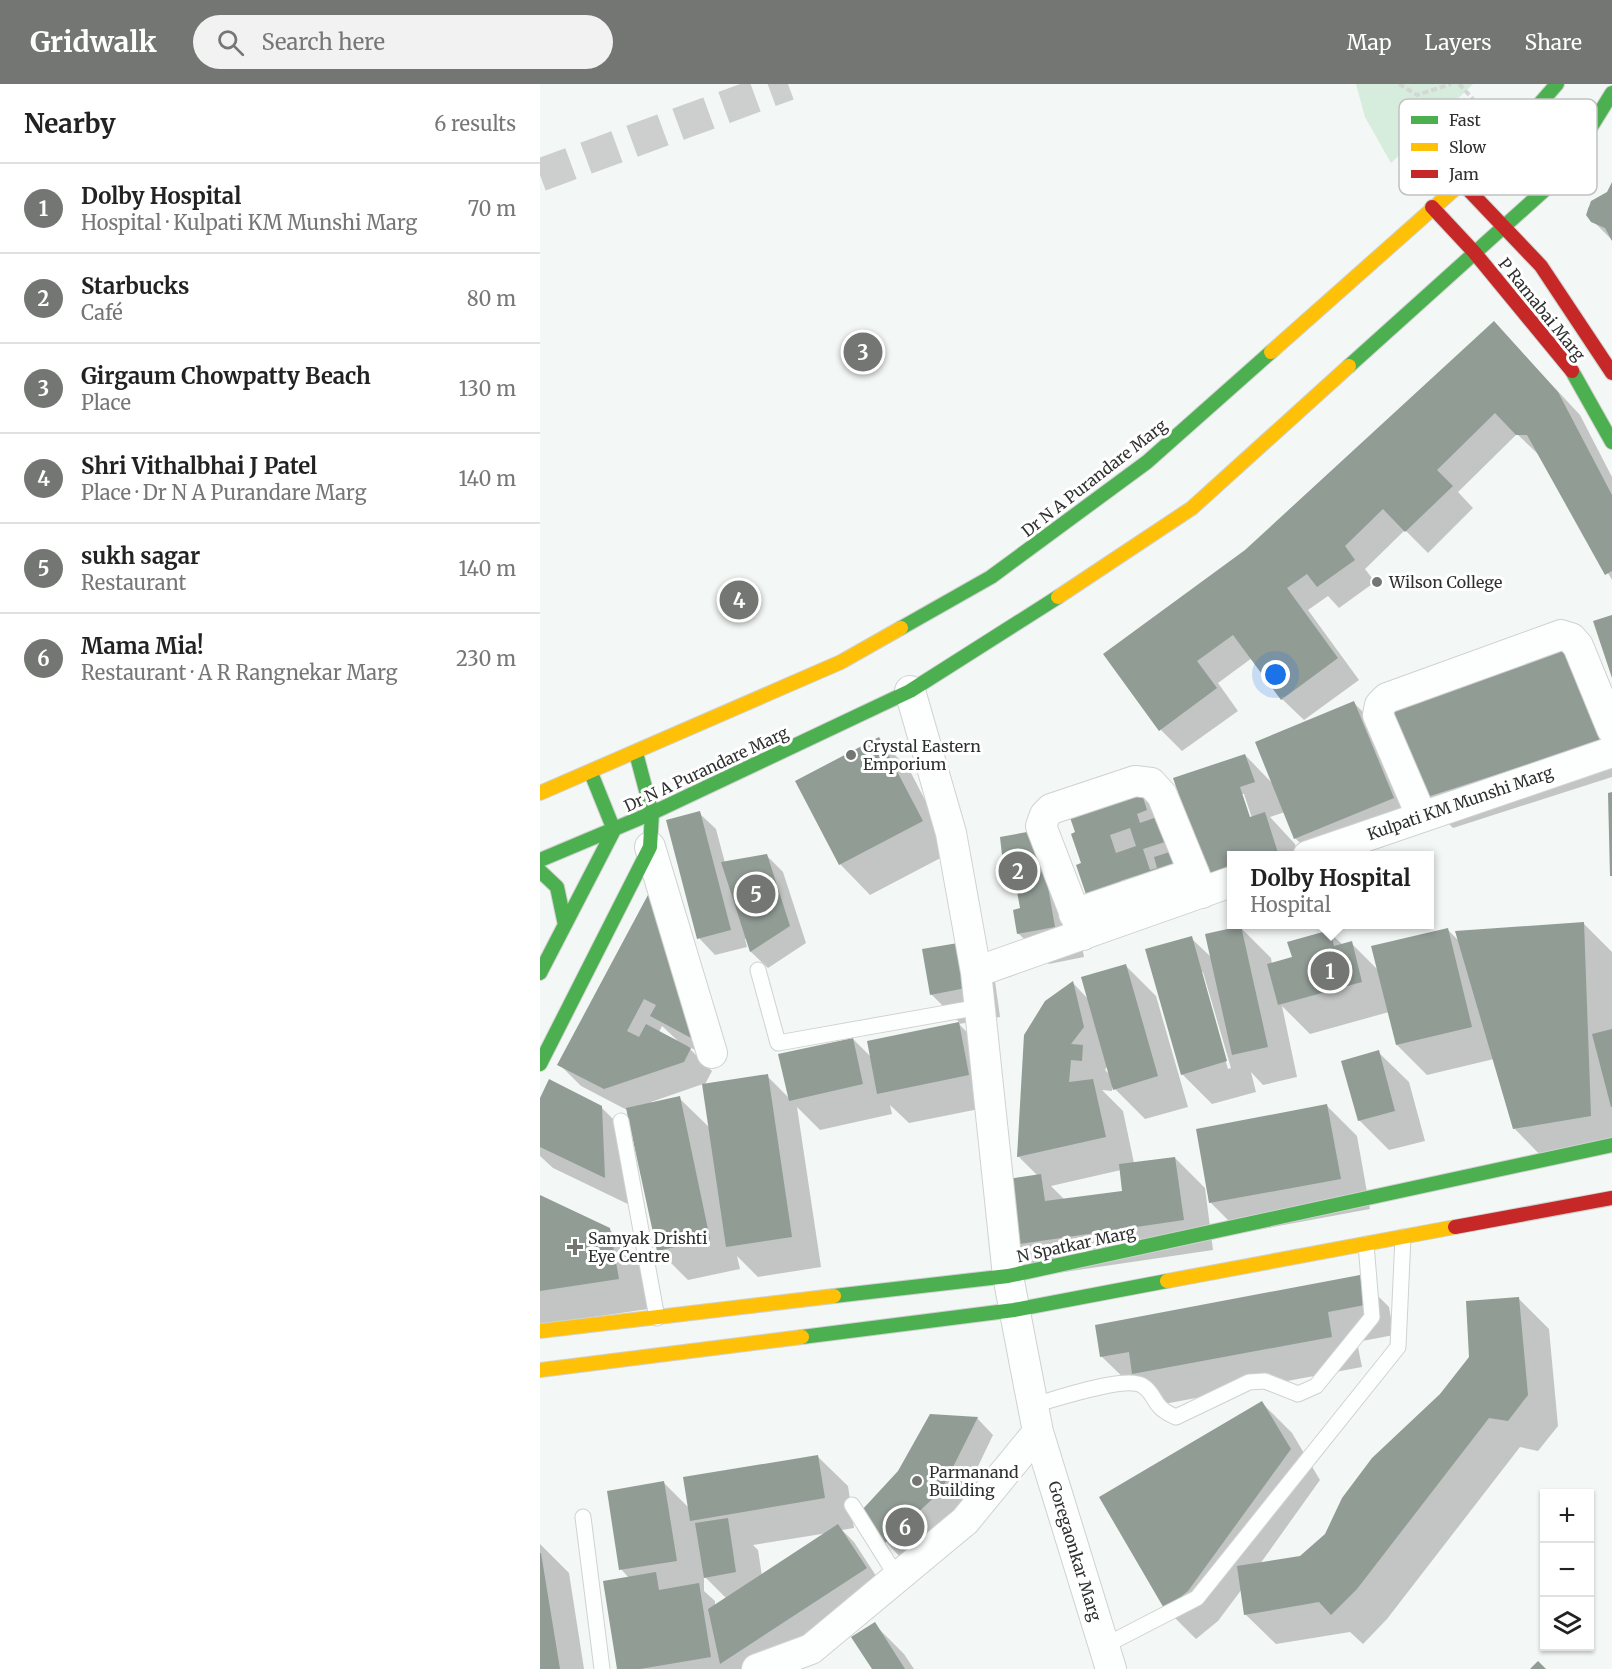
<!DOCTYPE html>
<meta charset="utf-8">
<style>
:root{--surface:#fff;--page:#f2f2f2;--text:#222;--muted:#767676;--line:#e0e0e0;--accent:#747674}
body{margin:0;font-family:Merriweather,serif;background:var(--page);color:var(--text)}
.controls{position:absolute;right:18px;bottom:18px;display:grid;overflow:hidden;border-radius:0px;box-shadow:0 2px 4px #0004}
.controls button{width:54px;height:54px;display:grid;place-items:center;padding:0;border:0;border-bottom:2px solid var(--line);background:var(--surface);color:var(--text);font:30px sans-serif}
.you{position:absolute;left:736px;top:591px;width:21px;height:21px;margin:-15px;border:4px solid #fff;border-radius:50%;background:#1a73e8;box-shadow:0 0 0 9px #1a73e833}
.badge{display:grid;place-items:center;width:39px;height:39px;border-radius:50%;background:var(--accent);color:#fff;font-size:20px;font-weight:700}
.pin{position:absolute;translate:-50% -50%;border:3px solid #fff;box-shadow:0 2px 6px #0006}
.popup{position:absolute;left:687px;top:767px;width:207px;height:78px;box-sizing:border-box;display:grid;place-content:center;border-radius:0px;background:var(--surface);filter:drop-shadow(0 2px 4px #0005);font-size:20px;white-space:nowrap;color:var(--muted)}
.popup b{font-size:22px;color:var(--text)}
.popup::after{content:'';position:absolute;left:50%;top:100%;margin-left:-12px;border:12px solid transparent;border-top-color:var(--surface)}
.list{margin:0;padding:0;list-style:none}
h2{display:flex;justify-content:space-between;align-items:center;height:78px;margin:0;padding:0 24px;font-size:26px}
h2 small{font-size:20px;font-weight:400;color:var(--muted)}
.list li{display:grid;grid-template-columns:39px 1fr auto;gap:18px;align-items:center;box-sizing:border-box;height:90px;padding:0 24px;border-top:2px solid var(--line)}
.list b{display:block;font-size:22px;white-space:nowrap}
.list p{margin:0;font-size:20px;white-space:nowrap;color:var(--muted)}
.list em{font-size:20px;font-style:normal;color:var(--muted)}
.icon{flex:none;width:33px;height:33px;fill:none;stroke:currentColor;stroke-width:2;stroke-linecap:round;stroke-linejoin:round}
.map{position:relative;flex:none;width:1072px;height:1585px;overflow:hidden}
header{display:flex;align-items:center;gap:36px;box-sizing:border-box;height:84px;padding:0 30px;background:var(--accent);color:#fff}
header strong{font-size:28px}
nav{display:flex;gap:33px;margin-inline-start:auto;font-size:21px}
.search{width:420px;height:54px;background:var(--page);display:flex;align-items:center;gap:15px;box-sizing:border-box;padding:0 21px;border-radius:33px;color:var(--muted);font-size:22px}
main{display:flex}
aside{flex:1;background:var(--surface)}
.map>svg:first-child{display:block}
</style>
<header>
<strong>Gridwalk</strong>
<div class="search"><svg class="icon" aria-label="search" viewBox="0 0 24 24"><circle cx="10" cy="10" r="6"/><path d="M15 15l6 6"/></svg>Search here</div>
<nav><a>Map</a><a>Layers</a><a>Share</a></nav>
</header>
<main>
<aside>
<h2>Nearby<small>6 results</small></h2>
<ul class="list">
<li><span class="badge">1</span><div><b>Dolby Hospital</b><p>Hospital · Kulpati KM Munshi Marg</p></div><em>70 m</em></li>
<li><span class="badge">2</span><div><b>Starbucks</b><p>Café</p></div><em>80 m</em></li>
<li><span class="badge">3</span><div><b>Girgaum Chowpatty Beach</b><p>Place</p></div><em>130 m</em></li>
<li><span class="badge">4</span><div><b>Shri Vithalbhai J Patel</b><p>Place · Dr N A Purandare Marg</p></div><em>140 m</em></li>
<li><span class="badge">5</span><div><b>sukh sagar</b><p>Restaurant</p></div><em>140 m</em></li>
<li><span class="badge">6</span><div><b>Mama Mia!</b><p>Restaurant · A R Rangnekar Marg</p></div><em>230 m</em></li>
</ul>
</aside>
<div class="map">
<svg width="1072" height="1585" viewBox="0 0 1072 1585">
<rect width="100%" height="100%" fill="#f3f7f5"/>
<path fill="#d6ecdc" d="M816 0H933L851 79 825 33Z"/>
<path fill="#0003" fill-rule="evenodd" d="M1072 101V156L1047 131 1048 124 1057 115 1068 109Z
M975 261 1040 331 1072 393V496L1000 372 977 350 918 408 933 424 888 469 865 446 825 485 835 498 799 524 788 512 768 526 819 596 764 636 742 615 712 574 678 599 698 627 642 667 621 646 706 467Z
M814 619 844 649 883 744 816 772H773L755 754 745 728 730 733 755 760 759 772H691V817L669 796 705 671 733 700ZM701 710H704L714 740 711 741Z
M1072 634V693L913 744 883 714Z
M339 655 369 685 412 768 330 811 300 780 257 698Z
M598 700 669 796 677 819 632 834 543 780Z
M159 729 176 745 185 779 226 771 243 788 266 859 228 884 211 868 207 854 205 855 207 863 175 871 159 854Z
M461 754 527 778 544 873 509 880 478 849 482 825 474 780 464 770Z
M110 811 174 975 147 962 172 987 164 1002 227 992 250 1015 313 955 332 974 329 958 420 939 391 910 454 890 460 933 419 940 448 970 459 1021 369 1039 350 1021 352 1030 280 1046 257 1023 281 1183 218 1193 197 1172 200 1185 148 1196 118 1166 87 1026 41 1002 19 980ZM122 942 138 957 119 948ZM163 1000 170 1044 139 1014 111 1020V1018Z
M1043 839 1072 868V1063L1004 1075 974 1044 954 975 887 991 857 961 849 928 770 950 742 922 757 993 723 1001 711 988 716 1008 672 1020 642 990 651 854 672 874 701 844 731 874 732 880 754 874 789 848 803 861 811 859 839 887 907 845 920 858ZM660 888H663L691 984 688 985Z
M586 882 616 912 648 1023 605 1035 575 1005 572 997V1007L562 1006 583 1027 594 1079 635 1074 665 1104 673 1166 504 1191 474 1161 498 1092 478 1072 533 899 549 916ZM568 981 571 992 565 986ZM581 1086 584 1109 525 1116 511 1102Z
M838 968 869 998 885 1057 849 1066 819 1036Z
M0 1017 61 1023 92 1054 94 1123 13 1084 0 1072Z
M787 1022 817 1052 830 1125 701 1149 670 1118Z
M0 1113 69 1145 100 1175 108 1225 0 1241Z
M819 1193 849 1223 854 1251 817 1258 822 1283 624 1320 592 1302 561 1272Z
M979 1215 1009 1245 1018 1342 998 1367 980 1363 847 1535 823 1560 810 1548 736 1560 705 1530 702 1505 678 1537 656 1555 626 1525 722 1319 752 1349 780 1396 720 1480 761 1473 786 1451Z
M437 1334 453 1351 418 1424 362 1475 346 1458 324 1427Z
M277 1372 308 1402 314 1444 302 1446 314 1458 342 1501 214 1585H79L89 1494 81 1485 124 1399 150 1425ZM288 1449 222 1492 218 1466 213 1461ZM164 1492 187 1515 175 1522V1517L164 1507Z
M0 1460 29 1489 44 1585H0Z
M334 1540 364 1570 374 1585H334Z"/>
<path fill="#919c95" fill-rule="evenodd" d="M1072 98V157L1065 144 1051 138 1046 131 1051 117 1067 108Z
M954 237 1018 308 1072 411V487L1065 491 987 351H976L955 329 897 386 913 402 865 448 843 425 805 462 815 476 777 503 767 490 747 504 798 574 741 616 693 551 657 577 677 604 619 647 563 570 705 466Z
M1072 531V594L1053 537Z
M1030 563 1060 657 881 715 851 621Z
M814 617 854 714 754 755 715 658Z
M339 653 383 737 299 781 255 697Z
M705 670 715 698 700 703 710 733 725 728 739 772H691V789L668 796 633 694Z
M598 698 607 726 597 730 600 739 617 733 625 758 603 765 610 786 617 784 614 773 639 765 647 789 600 805 596 792 580 797 584 810 550 822 536 781 541 779 531 750 535 748 526 722ZM590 744 596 762 576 769 570 751Z
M1072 708V792H1070L1068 709Z
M160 727 191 846 157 855 126 736Z
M498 746 515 843 477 850 473 826 480 824 470 769 462 771 460 753Z
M227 770 250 842 210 868 181 778Z
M109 809 153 955 110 932 116 921 104 915 87 947 99 953 106 940 151 964 144 978 64 1005 17 981Z
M1044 838 1051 1032 973 1045 915 847Z
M701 842 728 963 692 971 665 850Z
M908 844 932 943 856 961 831 862Z
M790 846 794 862 812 857 822 898 738 921 727 880 752 873 747 858Z
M652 852 687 977 641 991 605 865Z
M424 858 431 903 390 911 382 865Z
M586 880 618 992 573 1006 541 893Z
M533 897 544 943 531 960 543 961 542 977 531 976 529 998 553 995 566 1053 477 1073 484 951 505 917Z
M419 938 429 991 337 1010 327 957Z
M1072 945V1023H1071L1052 950Z
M313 954 323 1000 249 1017 238 970Z
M839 966 855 1027 818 1037 801 977Z
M228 990 252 1153 186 1163 162 1000Z
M9 995 62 1022 65 1094 0 1063V1014Z
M140 1012 170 1155 117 1167 86 1024Z
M787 1020 801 1095 669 1119 656 1045Z
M635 1073 644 1136 472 1161 467 1095 501 1090 505 1117 582 1107 579 1080Z
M0 1111 70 1144 79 1195 0 1207Z
M820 1191 825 1221 788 1228 792 1253 592 1290 589 1268 560 1273 555 1241Z
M979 1213 988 1311 968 1337 949 1334 817 1505 791 1531 779 1518 704 1531 697 1482 760 1472 785 1450 802 1414 832 1374 900 1310 929 1273 926 1217Z
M722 1317 751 1365 648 1507 625 1526 559 1413Z
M390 1330 438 1333 401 1407 345 1459 322 1426 358 1387Z
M278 1371 285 1414 150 1437 143 1393Z
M124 1397 137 1477 79 1486 67 1407Z
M188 1434 196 1488 164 1494 155 1439Z
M298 1440 327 1484 180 1580 168 1525Z
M0 1469H1L20 1585H0Z
M116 1488 119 1506 159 1499 171 1573 100 1585H77L63 1497Z
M335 1538 365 1585H332L311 1553Z
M998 1577 1006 1585H990Z"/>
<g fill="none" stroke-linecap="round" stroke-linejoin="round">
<path stroke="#cccfcd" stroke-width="33" stroke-dasharray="33 16" stroke-linecap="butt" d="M0 91 248 0"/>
<defs>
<path id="lane" d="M218 886 238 959 440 923
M81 1037 117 1234
M493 1321C514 1316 587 1290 603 1302 618 1312 611 1323 636 1333L709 1298 725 1297 758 1310 776 1302 832 1233 826 1160
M312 1421 357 1493
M43 1433 62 1585
M564 1562 657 1514 858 1263 863 1153"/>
<path id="street" d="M370 607 411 749 436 888 468 1192 498 1348 571 1585
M881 731 838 631 840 621 847 614 1021 551 1031 554 1038 562 1072 645
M110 763 172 969
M768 772 1072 668
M534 830 654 789
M543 851 501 742 505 731 511 725 595 697 611 699 622 711 662 809
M436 888 691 798
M217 1585 271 1565 425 1437 498 1348"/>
<path id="fast" d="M961 64 1017 0
M809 282 1009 102 1033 72 1072 9
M1032 287 1072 358
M361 544 451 493 607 378 731 268
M0 776 112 729 370 607 518 513
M0 787 17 803 25 841
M0 889 74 746 51 689
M0 980 110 763 112 729 96 669
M294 1212 468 1192 1072 1061
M262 1253 474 1226 627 1197"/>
<path id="slow" d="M731 268 961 64
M518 513 652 424 809 282
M0 709 301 578 361 544
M627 1197 915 1143
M0 1247 294 1212
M0 1286 262 1253"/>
<path id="jam" d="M921 98 1001 182 1072 289
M892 123 934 168 1032 287
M915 1143 1072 1114"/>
</defs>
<use href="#lane" stroke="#cfd2d0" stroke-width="17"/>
<use href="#street" stroke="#cfd2d0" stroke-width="32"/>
<use href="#fast" stroke="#cfd2d0" stroke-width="16"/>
<use href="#slow" stroke="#cfd2d0" stroke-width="16"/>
<use href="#jam" stroke="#cfd2d0" stroke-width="16"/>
<path stroke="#d5d6d5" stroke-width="4" stroke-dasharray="6 3" stroke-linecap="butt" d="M859 0 877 11 911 0
M919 0 933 15"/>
<use href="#lane" stroke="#fdfefe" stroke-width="15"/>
<use href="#street" stroke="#fdfefe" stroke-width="30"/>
<use href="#fast" stroke="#4caf50" stroke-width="14"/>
<use href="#slow" stroke="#ffc107" stroke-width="14"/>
<use href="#jam" stroke="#c62828" stroke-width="14"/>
</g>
<g fill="#747674" stroke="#fff" stroke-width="2">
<circle cx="837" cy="498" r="6"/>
<circle cx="311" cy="671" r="6"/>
<path d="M32 1154h6v6h6v6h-6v6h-6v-6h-6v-6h6z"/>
<circle cx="377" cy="1397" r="6"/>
</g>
<g text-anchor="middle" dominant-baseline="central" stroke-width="6" stroke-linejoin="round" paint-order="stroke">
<g font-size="16" fill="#2f312f" stroke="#fff">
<text transform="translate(1002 225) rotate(51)">P Ramabai Marg</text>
<text transform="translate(554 394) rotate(-38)">Dr N A Purandare Marg</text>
<text transform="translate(166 685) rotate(-25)">Dr N A Purandare Marg</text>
<text transform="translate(920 719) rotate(-19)">Kulpati KM Munshi Marg</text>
<text transform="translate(536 1160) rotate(-12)">N Spatkar Marg</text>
<text transform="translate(535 1467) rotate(73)">Goregaonkar Marg</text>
</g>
<g font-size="16" fill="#2f312f" stroke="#fff" text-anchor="start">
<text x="849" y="498">Wilson College</text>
<text x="323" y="662">Crystal Eastern<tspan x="323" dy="18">Emporium</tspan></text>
<text x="48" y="1154">Samyak Drishti<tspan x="48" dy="18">Eye Centre</tspan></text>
<text x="389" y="1388">Parmanand<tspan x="389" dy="18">Building</tspan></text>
</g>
</g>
<rect x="859" y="15" width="198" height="96" rx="9" fill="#fff" stroke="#c1c1c1" stroke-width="1.5"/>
<rect x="871" y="32" width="27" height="8" fill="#4caf50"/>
<rect x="871" y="59" width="27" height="8" fill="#ffc107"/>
<rect x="871" y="86" width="27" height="8" fill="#c62828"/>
<g font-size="16" fill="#2f312f">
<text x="909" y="42">Fast</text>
<text x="909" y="69">Slow</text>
<text x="909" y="96">Jam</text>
</g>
</svg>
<div class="controls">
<button>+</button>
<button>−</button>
<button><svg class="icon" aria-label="layers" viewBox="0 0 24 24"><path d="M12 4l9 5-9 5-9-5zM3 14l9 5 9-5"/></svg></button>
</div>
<div class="you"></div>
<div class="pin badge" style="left:790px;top:887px">1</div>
<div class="popup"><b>Dolby Hospital</b>Hospital</div>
<div class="pin badge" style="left:478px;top:787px">2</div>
<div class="pin badge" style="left:323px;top:268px">3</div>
<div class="pin badge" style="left:199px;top:516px">4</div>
<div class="pin badge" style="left:216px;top:810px">5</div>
<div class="pin badge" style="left:365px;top:1443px">6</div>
</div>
</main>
